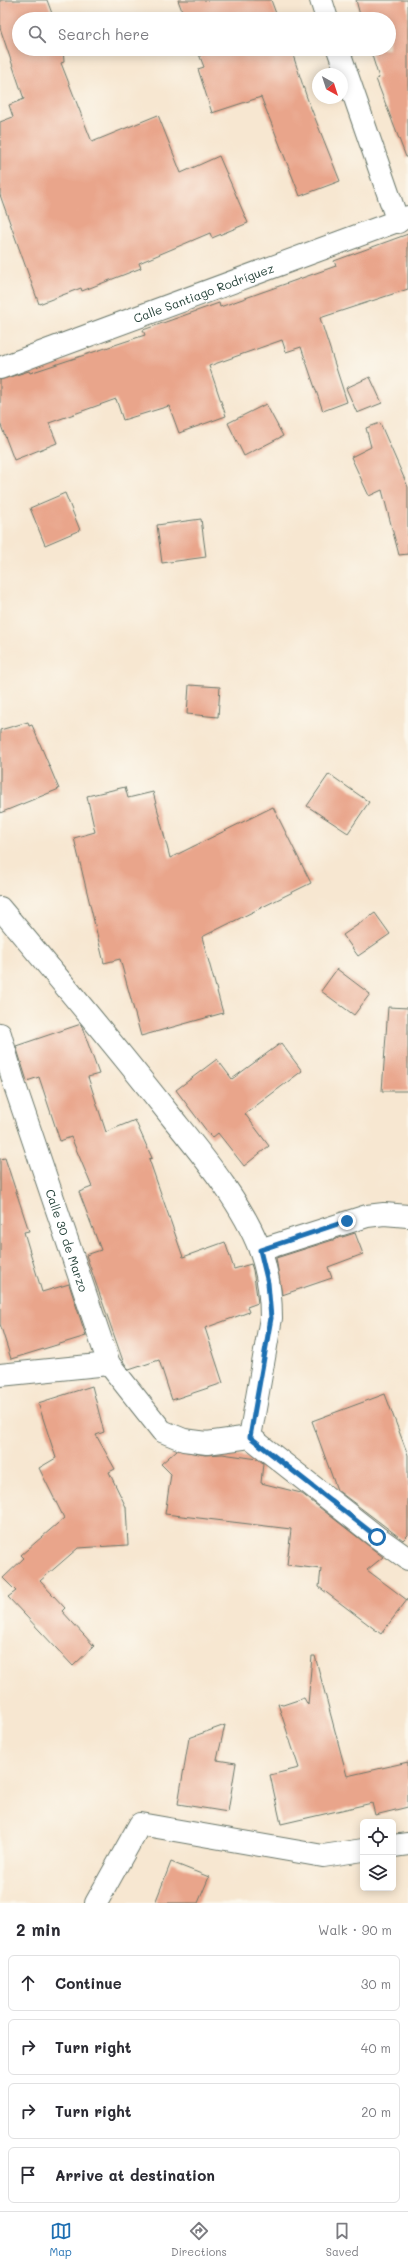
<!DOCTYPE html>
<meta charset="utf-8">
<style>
:root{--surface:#fff;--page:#f2f2f3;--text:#2b2b33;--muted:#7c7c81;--line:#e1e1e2;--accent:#1f6fb2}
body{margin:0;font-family:Mali,sans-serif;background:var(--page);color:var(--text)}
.controls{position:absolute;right:12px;bottom:12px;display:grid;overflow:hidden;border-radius:6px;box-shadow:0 2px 10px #0003}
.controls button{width:36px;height:36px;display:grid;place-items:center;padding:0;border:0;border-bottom:1px solid var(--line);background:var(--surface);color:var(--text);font:20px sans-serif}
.compass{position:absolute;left:312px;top:68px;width:36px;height:36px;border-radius:50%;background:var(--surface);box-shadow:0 2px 10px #0003;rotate:141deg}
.stop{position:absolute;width:12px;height:12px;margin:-9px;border:3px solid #1f6fb2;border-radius:50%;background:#fff}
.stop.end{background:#1f6fb2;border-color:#fff;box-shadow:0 1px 4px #0008}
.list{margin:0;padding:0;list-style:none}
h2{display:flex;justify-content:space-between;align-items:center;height:52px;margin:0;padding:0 16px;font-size:17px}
h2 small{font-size:13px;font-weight:400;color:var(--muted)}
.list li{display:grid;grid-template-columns:26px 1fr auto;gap:12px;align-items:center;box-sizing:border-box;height:56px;margin:0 8px 8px;padding:0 8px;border:1px solid var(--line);border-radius:6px}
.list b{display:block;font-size:15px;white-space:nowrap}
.list em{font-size:13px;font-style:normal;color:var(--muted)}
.icon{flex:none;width:22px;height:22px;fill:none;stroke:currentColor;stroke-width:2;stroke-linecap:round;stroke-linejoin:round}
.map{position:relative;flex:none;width:408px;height:1903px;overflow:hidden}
.search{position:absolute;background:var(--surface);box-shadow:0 2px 10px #0003;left:12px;right:12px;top:12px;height:44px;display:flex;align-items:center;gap:10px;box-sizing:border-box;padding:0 14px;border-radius:22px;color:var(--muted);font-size:15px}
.sheet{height:308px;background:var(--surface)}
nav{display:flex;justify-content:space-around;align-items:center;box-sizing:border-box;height:56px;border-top:1px solid var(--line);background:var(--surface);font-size:11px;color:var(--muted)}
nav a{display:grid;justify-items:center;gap:2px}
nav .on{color:var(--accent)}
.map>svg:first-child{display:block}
</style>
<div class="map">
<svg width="408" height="1903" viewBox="0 0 408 1903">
<rect width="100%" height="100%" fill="#fbf7ec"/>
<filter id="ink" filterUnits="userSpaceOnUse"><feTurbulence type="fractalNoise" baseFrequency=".025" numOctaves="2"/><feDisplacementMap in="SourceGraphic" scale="8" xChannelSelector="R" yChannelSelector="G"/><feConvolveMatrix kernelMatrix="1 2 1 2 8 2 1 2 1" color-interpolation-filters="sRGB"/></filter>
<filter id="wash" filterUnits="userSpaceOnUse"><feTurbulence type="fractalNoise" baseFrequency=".012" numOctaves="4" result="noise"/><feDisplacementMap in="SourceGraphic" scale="16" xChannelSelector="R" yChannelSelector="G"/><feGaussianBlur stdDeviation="0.9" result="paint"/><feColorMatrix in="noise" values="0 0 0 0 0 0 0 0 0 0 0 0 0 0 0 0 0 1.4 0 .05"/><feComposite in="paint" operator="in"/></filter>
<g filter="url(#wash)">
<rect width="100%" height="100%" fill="#f7e7d1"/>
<g id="blocks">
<path fill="#e9a58b" d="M0 0H47L54 19H19V49H63L64 62 61 63 92 142 158 115 181 173 219 156 248 223 212 238 210 233 139 263 141 268 82 291 81 288 39 304 0 195V122L13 117 9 105 24 99 0 28Z
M178 0H271L278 19H185Z
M356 0H408V157H406L376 79 379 78 370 49H389V19H361Z
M197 49H291L307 98 340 181 300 196 261 97 212 113 198 69 204 67Z
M408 234V289L320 318 347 402 323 411 301 347 286 352 282 340 209 366 226 416 179 433 169 406 123 420 116 399 49 423 57 443 14 460 0 423V380L29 371 30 373 145 335 143 330 219 303 220 307 336 266 334 261Z
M370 377 382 403 357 413 346 388Z
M266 404 283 436 244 456 228 423Z
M380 423 408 487V554L399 555 382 490 369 496 351 457 371 447 366 428Z
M65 493 80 530 45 545 30 508Z
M201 519 206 557 162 563 157 525Z
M189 685 220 687 218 717 187 714Z
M28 722 29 726 32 725 59 789 0 813V730Z
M329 774 369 802 348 833 307 806Z
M125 787 128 798 153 792 170 858 273 807 311 883 202 937 223 1013 141 1036 120 959 104 963 74 838 95 832 87 796Z
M375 913 390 934 358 956 343 935Z
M337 969 370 994 354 1015 321 991Z
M388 1007 408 1008V1091H382Z
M81 1024 99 1074 88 1077 106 1132 135 1120 152 1158 149 1159 183 1257 225 1242 234 1269 251 1264 253 1270 258 1303 247 1307 249 1312 205 1328 223 1383 172 1400 159 1360 129 1370 123 1361 86 1255 101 1250 79 1192 92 1187 71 1137 60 1141 39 1077 27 1081 16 1046Z
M281 1043 302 1071 245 1114 269 1146 244 1166 218 1133 212 1138 176 1090 217 1059 232 1079Z
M5 1158 29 1231 24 1232 42 1292 69 1284 86 1336 11 1359 0 1324V1159Z
M355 1233 363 1254 328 1267 332 1278 282 1295 276 1258Z
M92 1386 104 1432 96 1435 115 1469 109 1472 126 1507 128 1545 78 1548 40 1581 65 1608 62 1611 94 1646 73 1666 8 1597 16 1591 3 1578 24 1558 21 1555 64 1518 39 1468 56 1458 38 1403Z
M385 1394 408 1455V1535L403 1540 337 1490 312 1421Z
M177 1450 205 1455 222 1454 258 1459 263 1463 261 1483 301 1493 383 1557 367 1570 407 1600 381 1634 319 1587 321 1569 287 1565 291 1529 165 1514 171 1474 161 1464Z
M312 1656H315L347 1776 408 1762V1807L375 1815 372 1803 281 1824 270 1775 299 1768 278 1704 283 1705 304 1698 308 1705Z
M225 1725 217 1760 236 1763 228 1812 178 1804 189 1738Z
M171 1862 209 1877 198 1903H155Z"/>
</g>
</g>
<g filter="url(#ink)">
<use href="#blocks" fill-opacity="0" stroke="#6b786b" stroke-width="1"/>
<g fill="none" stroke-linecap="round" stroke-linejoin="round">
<defs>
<g id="minor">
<path d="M321 0 327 19"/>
<path d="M338 49 398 222"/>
<path id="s1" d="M0 368 408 217"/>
<path d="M0 908C57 976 114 1044 169 1114 201 1154 242 1202 260 1250 268 1272 271 1295 271 1318L250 1437"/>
<path id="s2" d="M0 1034 15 1086 109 1364 162 1431 184 1440 207 1443 250 1437 377 1537 408 1559"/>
<path d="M260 1250 367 1216 384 1214 408 1216"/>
<path d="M0 1375 109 1364"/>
<path d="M393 1846 408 1844"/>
<path d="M96 1903 140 1824 323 1856 363 1850"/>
</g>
</defs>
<use href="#minor" stroke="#6b786b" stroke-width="24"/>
<use href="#minor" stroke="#fff" stroke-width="22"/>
</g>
</g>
<g fill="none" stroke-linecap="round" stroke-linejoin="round" filter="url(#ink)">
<path stroke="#1f6fb2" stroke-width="5" d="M347 1221 260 1250 268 1283 271 1318 250 1437 377 1537"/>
</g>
<g text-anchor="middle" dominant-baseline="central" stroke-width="3.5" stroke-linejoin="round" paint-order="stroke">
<g font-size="12" fill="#1f3d34" stroke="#fbf7ec">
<text stroke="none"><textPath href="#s1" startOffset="217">Calle Santiago Rodríguez</textPath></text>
<text stroke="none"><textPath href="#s2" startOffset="217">Calle 30 de Marzo</textPath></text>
</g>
</g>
</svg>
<div class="controls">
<button><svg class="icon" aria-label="locate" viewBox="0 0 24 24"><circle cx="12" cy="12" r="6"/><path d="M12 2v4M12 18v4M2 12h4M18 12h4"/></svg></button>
<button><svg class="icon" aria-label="layers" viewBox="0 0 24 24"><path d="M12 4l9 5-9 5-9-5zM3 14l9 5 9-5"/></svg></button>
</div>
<svg class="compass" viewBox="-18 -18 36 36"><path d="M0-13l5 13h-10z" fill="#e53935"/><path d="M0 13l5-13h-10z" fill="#7c7c81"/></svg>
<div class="stop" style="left:377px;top:1537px"></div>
<div class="stop end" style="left:347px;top:1221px"></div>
<div class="search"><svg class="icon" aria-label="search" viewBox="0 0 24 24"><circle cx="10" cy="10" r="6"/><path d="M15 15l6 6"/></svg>Search here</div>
</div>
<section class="sheet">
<h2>2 min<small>Walk · 90 m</small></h2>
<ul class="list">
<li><svg class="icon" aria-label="ahead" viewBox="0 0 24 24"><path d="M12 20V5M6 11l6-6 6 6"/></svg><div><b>Continue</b></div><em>30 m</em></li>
<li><svg class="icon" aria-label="right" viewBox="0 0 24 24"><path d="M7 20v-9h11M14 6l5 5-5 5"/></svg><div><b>Turn right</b></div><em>40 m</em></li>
<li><svg class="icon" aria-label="right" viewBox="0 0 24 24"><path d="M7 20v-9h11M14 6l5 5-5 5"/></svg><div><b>Turn right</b></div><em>20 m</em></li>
<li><svg class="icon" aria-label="arrive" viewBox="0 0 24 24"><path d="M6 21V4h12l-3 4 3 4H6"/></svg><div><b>Arrive at destination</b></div></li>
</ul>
</section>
<nav>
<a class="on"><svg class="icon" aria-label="map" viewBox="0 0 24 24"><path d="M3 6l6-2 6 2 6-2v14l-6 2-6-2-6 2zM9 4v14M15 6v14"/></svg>Map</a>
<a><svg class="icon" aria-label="directions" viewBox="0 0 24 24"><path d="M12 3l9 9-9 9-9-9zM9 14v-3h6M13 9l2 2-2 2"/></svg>Directions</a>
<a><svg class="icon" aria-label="saved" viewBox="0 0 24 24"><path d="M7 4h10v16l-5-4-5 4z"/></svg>Saved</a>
</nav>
